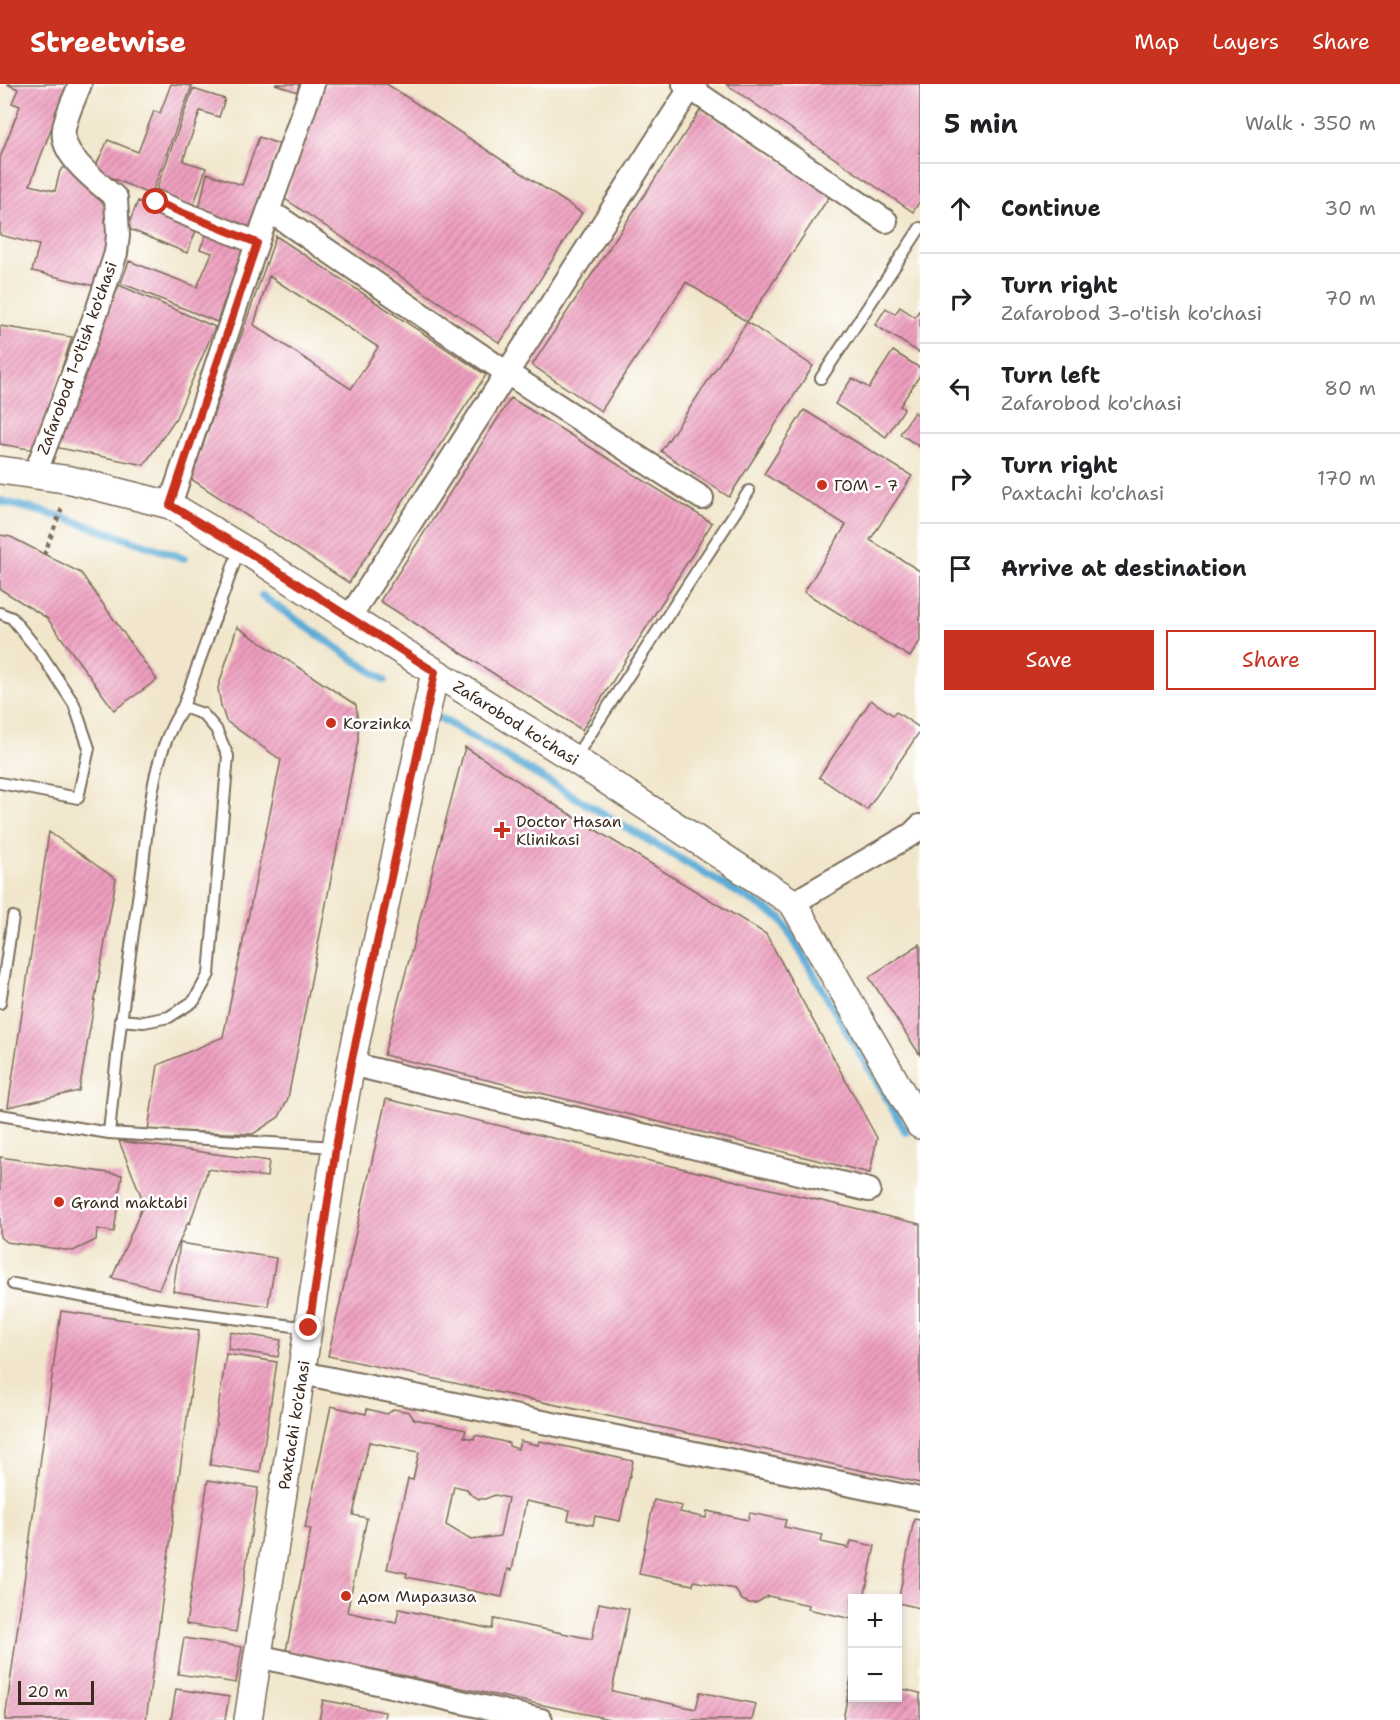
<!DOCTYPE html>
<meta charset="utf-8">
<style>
:root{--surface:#fff;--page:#f2f2f2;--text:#202124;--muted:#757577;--line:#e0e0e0;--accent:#c8321e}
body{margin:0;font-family:"Shantell Sans",sans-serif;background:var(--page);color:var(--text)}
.controls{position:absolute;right:18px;bottom:18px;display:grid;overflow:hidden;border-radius:0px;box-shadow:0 3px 9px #0003}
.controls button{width:54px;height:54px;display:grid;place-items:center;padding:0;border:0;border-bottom:2px solid var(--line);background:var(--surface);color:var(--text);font:30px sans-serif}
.scale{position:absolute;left:18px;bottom:15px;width:76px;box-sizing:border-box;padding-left:6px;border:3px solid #3b2a1e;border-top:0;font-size:16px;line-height:21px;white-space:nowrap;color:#3b2a1e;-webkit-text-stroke:4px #fff;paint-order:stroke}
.stop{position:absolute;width:18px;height:18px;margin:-14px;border:4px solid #c8321e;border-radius:50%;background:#fff}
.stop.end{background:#c8321e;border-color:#fff;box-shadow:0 2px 6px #0008}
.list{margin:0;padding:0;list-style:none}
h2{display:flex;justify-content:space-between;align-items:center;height:78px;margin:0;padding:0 24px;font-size:26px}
h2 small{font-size:20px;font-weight:400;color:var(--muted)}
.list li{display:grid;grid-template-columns:39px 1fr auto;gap:18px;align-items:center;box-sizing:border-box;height:90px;padding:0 24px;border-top:2px solid var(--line)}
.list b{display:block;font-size:22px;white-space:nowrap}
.list p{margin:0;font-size:20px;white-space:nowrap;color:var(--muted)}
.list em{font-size:20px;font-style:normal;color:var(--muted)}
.actions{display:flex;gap:12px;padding:18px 24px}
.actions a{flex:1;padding:14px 0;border:2px solid var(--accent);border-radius:0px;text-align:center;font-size:21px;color:var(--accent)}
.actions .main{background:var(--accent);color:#fff}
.icon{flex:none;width:33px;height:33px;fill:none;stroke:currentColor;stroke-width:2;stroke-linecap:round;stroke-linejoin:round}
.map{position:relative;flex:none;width:920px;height:1636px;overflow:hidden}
header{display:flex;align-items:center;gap:36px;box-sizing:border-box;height:84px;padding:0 30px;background:var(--accent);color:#fff}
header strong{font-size:28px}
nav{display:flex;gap:33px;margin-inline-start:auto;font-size:21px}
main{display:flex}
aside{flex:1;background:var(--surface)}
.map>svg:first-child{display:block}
</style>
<header>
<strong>Streetwise</strong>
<nav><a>Map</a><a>Layers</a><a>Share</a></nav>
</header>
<main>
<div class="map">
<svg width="920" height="1636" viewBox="0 0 920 1636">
<defs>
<pattern id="building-hatch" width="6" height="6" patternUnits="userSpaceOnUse" patternTransform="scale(1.5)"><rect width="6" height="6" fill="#ef9fbf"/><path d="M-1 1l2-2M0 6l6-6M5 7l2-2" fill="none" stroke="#c3829b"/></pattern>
</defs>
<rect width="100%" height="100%" fill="#fff"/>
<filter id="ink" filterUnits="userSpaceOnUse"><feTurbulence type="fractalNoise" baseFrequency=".0167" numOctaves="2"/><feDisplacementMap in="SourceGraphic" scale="12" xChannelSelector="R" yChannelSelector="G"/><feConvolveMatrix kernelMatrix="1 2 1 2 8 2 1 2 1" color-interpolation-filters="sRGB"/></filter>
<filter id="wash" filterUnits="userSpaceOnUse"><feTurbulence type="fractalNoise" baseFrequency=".008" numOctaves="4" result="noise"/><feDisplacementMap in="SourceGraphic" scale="24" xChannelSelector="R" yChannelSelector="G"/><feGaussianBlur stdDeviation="1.35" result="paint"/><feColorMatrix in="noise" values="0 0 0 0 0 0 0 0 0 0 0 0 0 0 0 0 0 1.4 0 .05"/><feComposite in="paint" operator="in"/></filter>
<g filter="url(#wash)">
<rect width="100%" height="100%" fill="#f1e6cb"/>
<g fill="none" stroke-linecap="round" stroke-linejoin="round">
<path stroke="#5bacd6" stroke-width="8" d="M0 417 59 432 184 474
M262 512 384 596
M435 631 781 834 906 1048"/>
</g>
<g id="blocks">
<path fill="url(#building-hatch)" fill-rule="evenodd" d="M7 0H68L30 101 55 107 60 87 70 79 101 112 109 133 106 148 112 150 99 203 32 187 39 161 0 151V74L20 22 12 19 18 5Z
M171 0 192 2 151 111 94 86 108 56 138 68 154 27 160 29Z
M275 0H299L297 8Z
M325 0H387L582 129 500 259 285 115Z
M726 0H920V117L913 128Z
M193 5 225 15 219 33 200 27 183 77 206 84 193 123 155 109Z
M701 25 831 110 747 238 686 198 601 327 532 281Z
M259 53 279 60 250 144 199 125 207 89 242 101Z
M138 117 198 142 187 169 127 144Z
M208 146 243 164 217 238 121 199 129 177 197 203 212 169 200 165Z
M276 152 486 291 349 499 191 395ZM269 192 378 263 351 305 254 241Z
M119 201 215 243 176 334 144 381 54 363Z
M900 223 915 233 920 225V269L875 241 886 224 895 230Z
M747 238 813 282 729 413 661 367Z
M0 242 72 253 35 366 0 360Z
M893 267 920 284V291L900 322 904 325 886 353 835 320 852 294 869 304Z
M511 314 712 439 582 646 380 517Z
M804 326 912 392 870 456 920 487V557L910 573 804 508 846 441 764 390Z
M914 328 920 332V363L900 350Z
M0 451 11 453 81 489 157 596 114 626 47 534 0 505Z
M237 543 356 621 358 640V657L288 1014 279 1033 253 1050 148 1046 158 981 223 953 281 676 226 637 221 622 218 604Z
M871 616 893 631 896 628 920 644V647L867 726 819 693Z
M465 663 563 726 766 850 877 1054 870 1089 384 971Z
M49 748 116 795 79 1007 8 1023Z
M920 860V971L869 893Z
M386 1015 920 1140V1399L328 1272Z
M119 1057 269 1077 267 1093 208 1085 190 1139 188 1138 159 1205 112 1194 144 1119Z
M0 1073 122 1091 114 1148 97 1145 96 1156 73 1167 6 1158 0 1153Z
M180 1159 276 1174 268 1222 173 1207Z
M61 1227 199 1246 146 1636H5Z
M230 1248 281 1256 278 1273 228 1265Z
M226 1270 277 1278 260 1389 210 1381Z
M331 1322 366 1330 367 1325 387 1330 394 1325 409 1328 414 1335 466 1346 464 1353 474 1355 475 1351 509 1359V1362L518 1365 520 1357 538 1361 539 1357 633 1377 620 1437 595 1432 593 1441 568 1436 570 1426 526 1417 512 1486 508 1485 502 1513 406 1493 407 1489 387 1485 408 1395 413 1396 419 1368 369 1358 353 1431 367 1434 347 1528 396 1539 399 1525 492 1545 494 1535 592 1555 599 1519 629 1525 612 1607 696 1625 700 1608 756 1620 752 1636H614L286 1567 311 1445 305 1444ZM454 1402 467 1405 470 1410 479 1415H485L495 1411 508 1414 500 1452 471 1456 446 1441Z
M208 1396 258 1404 236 1548 186 1540Z
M654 1416 682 1422 680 1428 706 1434 707 1427 748 1436 750 1429 786 1436 784 1443 823 1451 821 1458 849 1464 851 1457 875 1462 864 1514H852V1535L808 1525 809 1521 768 1512 756 1519H749L742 1516 735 1505 694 1497 693 1501 639 1490Z
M914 1435 920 1436V1524L898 1519Z
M184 1554 242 1563 236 1599 178 1590Z
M851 1593 852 1614H898V1604L920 1609V1636H843Z
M176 1605 229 1613 225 1636H171Z
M323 1616 385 1628 384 1636H319Z"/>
</g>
</g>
<g filter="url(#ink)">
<use href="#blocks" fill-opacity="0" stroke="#7b6c5b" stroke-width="1.5"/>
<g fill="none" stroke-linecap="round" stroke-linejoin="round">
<defs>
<path id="service" d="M821 294 920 144
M0 529 12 534 41 570 74 620 89 664 78 714 0 699
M574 675 749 407
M0 919 13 833
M120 936 144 938 169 933 194 917 209 890 228 672 216 645 203 630 183 623
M0 1031 109 1049 336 1063
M109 1049C117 964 128 879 141 795 149 737 150 673 183 623L240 463
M13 1200 124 1220 309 1244"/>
<path id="minor" d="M684 0 886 137
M156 118 257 159
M280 134 507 289 702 414
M35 390 98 224 116 169 118 151 116 114C100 100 67 76 64 54 61 40 75 14 80 0
M170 421 257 159 313 0
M349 534 693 0
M793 819 912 750 920 742
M351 980 869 1106
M302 1289 920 1415
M258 1572 541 1636"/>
<path id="tertiary" d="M0 386 71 396 170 421 240 463 349 534 574 675 793 819 920 1041
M248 1636 336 1063 351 980 435 588"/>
</defs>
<use href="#service" stroke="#7b6c5b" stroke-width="14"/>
<use href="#minor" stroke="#7b6c5b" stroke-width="26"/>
<use href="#tertiary" stroke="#7b6c5b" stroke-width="30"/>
<path stroke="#7b6c5b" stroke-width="4" stroke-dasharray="4.5 4.5" stroke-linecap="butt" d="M44 471 63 421"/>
<use href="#service" stroke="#fff" stroke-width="10"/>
<use href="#minor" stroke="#fff" stroke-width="22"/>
<use href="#tertiary" stroke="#fff" stroke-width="27"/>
</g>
</g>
<g fill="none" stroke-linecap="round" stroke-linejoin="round" filter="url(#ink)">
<path stroke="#c8321e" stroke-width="8" d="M156 118 257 159 170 421 240 463 435 588 351 980 336 1063 309 1244"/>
</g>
<g fill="#c8321e" stroke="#fff" stroke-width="2">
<circle cx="822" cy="401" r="6"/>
<circle cx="331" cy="639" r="6"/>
<path d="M499 737h6v6h6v6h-6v6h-6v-6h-6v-6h6z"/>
<circle cx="59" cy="1118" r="6"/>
<circle cx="346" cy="1512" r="6"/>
</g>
<g text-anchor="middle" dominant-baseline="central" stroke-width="5" stroke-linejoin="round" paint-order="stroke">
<g font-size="16" fill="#3b2a1e" stroke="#fff">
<text transform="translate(77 274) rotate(-70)">Zafarobod 1-o'tish ko'chasi</text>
<text transform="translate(516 639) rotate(32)">Zafarobod ko'chasi</text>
<text transform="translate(294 1341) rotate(-81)">Paxtachi ko'chasi</text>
</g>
<g font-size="16" fill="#3b2a1e" stroke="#fff" text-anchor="start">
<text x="834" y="401">ГОМ - 7</text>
<text x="343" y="639">Korzinka</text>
<text x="516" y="737">Doctor Hasan<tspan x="516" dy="18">Klinikasi</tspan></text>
<text x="71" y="1118">Grand maktabi</text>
<text x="358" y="1512">дом Миразиза</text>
</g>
</g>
</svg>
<div class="controls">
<button>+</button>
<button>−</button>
</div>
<div class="scale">20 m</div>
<div class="stop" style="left:156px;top:118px"></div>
<div class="stop end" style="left:309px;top:1244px"></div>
</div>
<aside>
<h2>5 min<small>Walk · 350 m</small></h2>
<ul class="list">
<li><svg class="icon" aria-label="ahead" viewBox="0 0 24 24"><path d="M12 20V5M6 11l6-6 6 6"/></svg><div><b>Continue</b></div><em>30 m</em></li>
<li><svg class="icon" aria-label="right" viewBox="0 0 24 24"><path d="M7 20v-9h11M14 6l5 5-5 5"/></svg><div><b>Turn right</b><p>Zafarobod 3-o'tish ko'chasi</p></div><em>70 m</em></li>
<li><svg class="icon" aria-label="left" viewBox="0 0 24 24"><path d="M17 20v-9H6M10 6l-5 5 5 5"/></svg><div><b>Turn left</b><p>Zafarobod ko'chasi</p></div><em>80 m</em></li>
<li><svg class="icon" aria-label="right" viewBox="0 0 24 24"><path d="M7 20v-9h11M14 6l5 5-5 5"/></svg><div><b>Turn right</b><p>Paxtachi ko'chasi</p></div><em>170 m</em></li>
<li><svg class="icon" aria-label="arrive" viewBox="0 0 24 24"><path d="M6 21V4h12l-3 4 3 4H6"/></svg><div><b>Arrive at destination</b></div></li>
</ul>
<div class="actions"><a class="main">Save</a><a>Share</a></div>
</aside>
</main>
